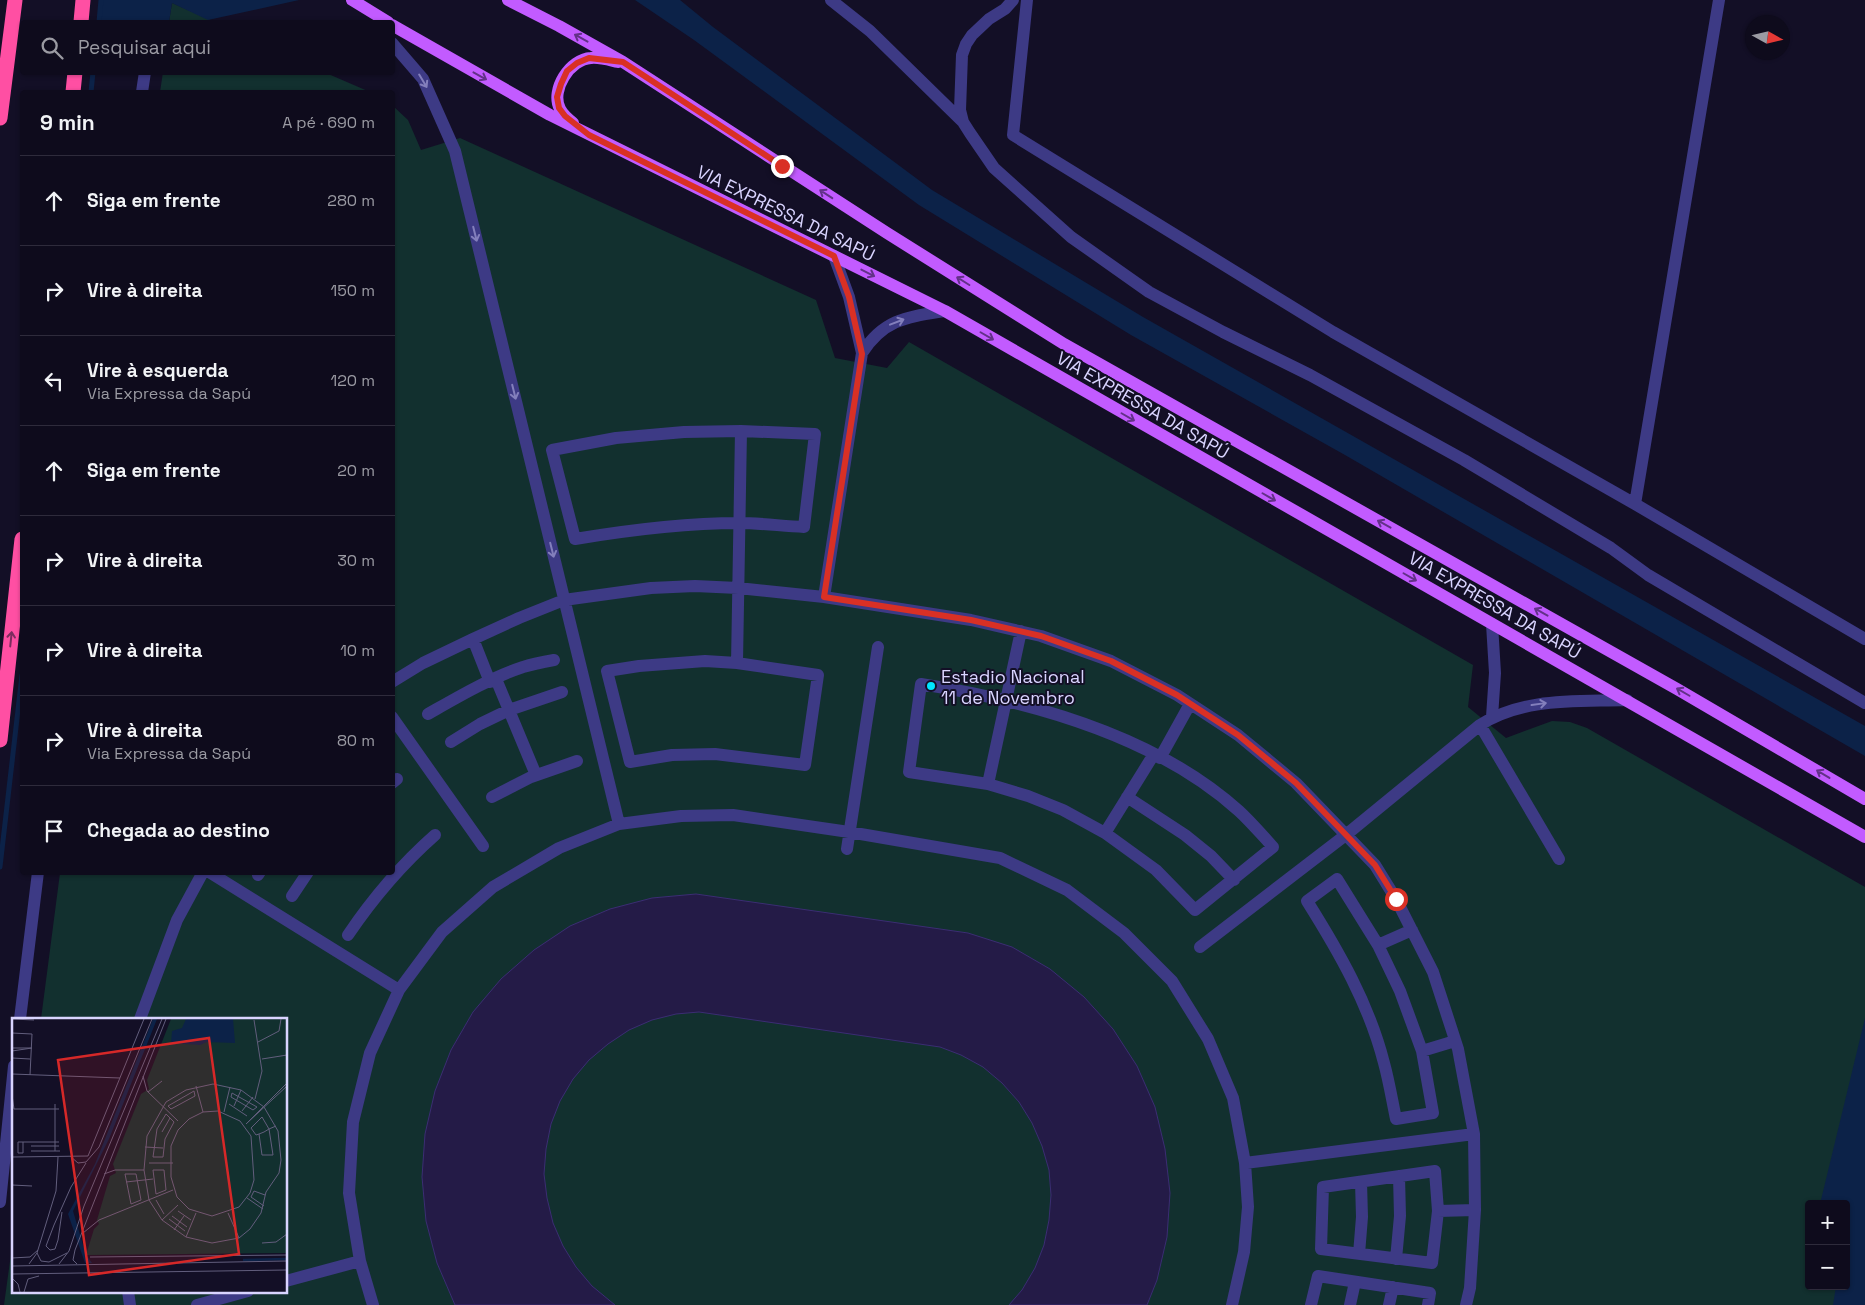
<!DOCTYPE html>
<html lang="pt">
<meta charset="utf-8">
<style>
:root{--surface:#0e0b1c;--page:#1c1929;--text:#f1f3f6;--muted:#9b9ba3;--line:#2e2b3b}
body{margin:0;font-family:"Space Grotesk",sans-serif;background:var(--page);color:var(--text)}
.controls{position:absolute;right:15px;bottom:15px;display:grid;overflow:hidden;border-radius:5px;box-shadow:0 1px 4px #0004}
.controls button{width:45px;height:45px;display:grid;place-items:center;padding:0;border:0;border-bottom:1px solid var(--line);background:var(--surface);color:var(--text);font:25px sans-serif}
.compass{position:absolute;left:1745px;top:15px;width:45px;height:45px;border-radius:50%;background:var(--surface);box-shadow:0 1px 4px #0004;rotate:98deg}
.stop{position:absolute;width:15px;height:15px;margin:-11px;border:4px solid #d93025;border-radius:50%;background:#fff}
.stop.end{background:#d93025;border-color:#fff;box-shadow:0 1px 5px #0008}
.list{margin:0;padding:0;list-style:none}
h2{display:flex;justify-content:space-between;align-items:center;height:65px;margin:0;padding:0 20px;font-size:21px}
h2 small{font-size:16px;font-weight:400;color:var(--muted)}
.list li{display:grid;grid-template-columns:32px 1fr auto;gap:15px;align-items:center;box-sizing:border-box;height:90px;padding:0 20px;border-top:1px solid var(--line)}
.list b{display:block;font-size:19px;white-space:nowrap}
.list p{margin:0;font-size:16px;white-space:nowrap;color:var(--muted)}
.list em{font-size:16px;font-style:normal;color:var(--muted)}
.icon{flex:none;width:28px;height:28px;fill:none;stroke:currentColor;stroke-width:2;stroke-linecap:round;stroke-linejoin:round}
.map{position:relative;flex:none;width:1865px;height:1305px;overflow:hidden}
.search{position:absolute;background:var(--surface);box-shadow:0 1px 4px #0004;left:20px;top:20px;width:375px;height:55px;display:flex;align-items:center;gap:12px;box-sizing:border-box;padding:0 18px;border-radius:5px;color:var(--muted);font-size:19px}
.panel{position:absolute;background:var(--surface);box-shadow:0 1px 4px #0004;left:20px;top:90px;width:375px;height:785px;border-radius:5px}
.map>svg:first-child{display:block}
</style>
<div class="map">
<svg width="1865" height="1305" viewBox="0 0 1865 1305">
<rect width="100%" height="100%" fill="#130f26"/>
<path fill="#12302f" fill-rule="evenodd" d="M172 3 215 22H169Z
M163 72 326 73 370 92H160Z
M393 106 408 120 421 150 460 138 816 300 835 358 887 368 909 342 1473 665 1468 707 1506 738 1552 721 1570 722 1587 728 1865 887V1305H4L14 1232V1291H286V1019H41L60 873 392 872ZM1809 1204H1846V1286H1809Z"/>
<path fill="#0c2248" d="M101 0H299L208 20 172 3 169 22H99Z
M635 0H680L713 27 932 190 1143 317 1865 726V756L1345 455 1131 335 919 205 694 40Z
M1865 1018V1305H1833L1836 1286H1846V1204H1820Z"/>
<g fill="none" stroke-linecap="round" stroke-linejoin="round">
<path stroke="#0c2248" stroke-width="5" d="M99 22 101 0
M91 92 93 72
M0 867 22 675"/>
</g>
<path fill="#241b47" stroke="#3b2d73" d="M696 894 968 933 1012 947 1050 969 1084 997 1113 1029 1137 1066 1155 1107 1165 1149 1170 1193 1167 1237 1157 1280 1147 1305H1009L1022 1290 1035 1268 1044 1245 1049 1220 1051 1195 1049 1170 1042 1146 1032 1123 1019 1102 1002 1083 983 1067 961 1055 940 1047 699 1012 676 1014 652 1020 629 1030 608 1044 589 1060 573 1079 560 1101 551 1124 546 1149 544 1174 547 1198 553 1223 563 1246 576 1267 592 1286 615 1305H455L437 1263 426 1221 422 1177 425 1134 435 1091 451 1050 473 1012 501 979 534 950 570 926 610 909 652 898Z"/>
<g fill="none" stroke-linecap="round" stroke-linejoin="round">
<path stroke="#3d3a85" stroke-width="12" d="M831 0 870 31 963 122
M1013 0 1005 9 989 19 972 35 966 44 962 55 960 110 963 122 970 133 994 168 1071 237 1149 292 1223 332 1310 375 1464 460 1611 548 1648 575 1865 703
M1027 0 1013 135 1333 332 1635 504 1865 639
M392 43 423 79 455 151 619 824
M142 92 145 72
M862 353C884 319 907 317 945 311
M741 431 815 434 804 527C782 526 760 523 739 523 683 523 629 530 575 539L552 450 616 438 684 432Z
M1635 504 1719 0
M824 597 862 353 849 297 834 256
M1492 624 1495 673 1492 717
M473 639 490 682
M705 661 737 663 818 675 805 765 715 754 672 755 630 762 607 671 639 666Z
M737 663 741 431
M496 679 536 775
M392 682 423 663 473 639 519 618 564 600 651 588 695 586 738 588 824 597 971 620 1041 636 1111 661 1177 695 1238 735 1296 783 1375 865 1396 899 1433 972 1458 1049 1474 1134 1475 1210 1470 1288 1466 1305
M921 684C1029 701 1156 736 1239 811 1251 822 1262 835 1273 847L1195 910 1156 870 1105 833 1063 810 1028 796 988 784 909 772Z
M428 714C458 697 490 678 523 667 533 664 543 662 554 660
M392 717 483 846
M1480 725 1559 859
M451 742 480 724 509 710 562 692
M1160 758 1190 704
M392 783 397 779
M988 784 1021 631
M492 797 531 777 577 761
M1127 797 1185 835 1211 856 1234 880
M1105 833 1154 754
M847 849 878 647
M209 872 399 990
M258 875 260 872
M1337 879 1378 945 1400 991 1422 1051 1433 1113 1396 1119C1392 1100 1389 1081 1384 1063 1369 1004 1339 952 1307 901Z
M292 896 308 872
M348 935C373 898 401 865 435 835
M1378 945 1412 930
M1200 947 1347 834 1480 725C1524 697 1577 702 1627 700
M20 1019 38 872
M140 1019 177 920 203 872
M1422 1051 1455 1041
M1245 1163 1474 1134
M1435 1171 1438 1211 1432 1263 1321 1249 1323 1187Z
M0 1202 14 1066
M1438 1211 1475 1210
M1359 1254 1362 1217 1361 1182
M1396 1259 1400 1216 1399 1176
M286 1281 360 1261
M128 1291 130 1305
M197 1305 248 1291
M373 1305 360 1261 349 1193 353 1122 370 1053 399 990 442 932 493 887 559 848 619 824 681 816 733 815 849 832 1000 858 1067 890 1124 933 1172 981 1208 1039 1233 1098 1245 1163 1248 1207 1244 1252 1232 1305
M1311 1305 1318 1276 1430 1293 1428 1305
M1350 1305 1355 1282
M1389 1305 1393 1287"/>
<path stroke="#c25bff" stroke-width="12" d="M352 0 388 22
M508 0 559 26 623 62 887 233 1064 344 1677 689 1865 799
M392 25 550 115 945 311 1865 837
M573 123C568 119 563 115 560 109 550 90 570 59 591 58 599 57 609 60 618 62"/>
<path stroke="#ff4fa3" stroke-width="15" d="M81 22 83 0
M73 92 75 72
M0 118 15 0
M0 740 22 539"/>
</g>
<defs><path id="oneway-shaft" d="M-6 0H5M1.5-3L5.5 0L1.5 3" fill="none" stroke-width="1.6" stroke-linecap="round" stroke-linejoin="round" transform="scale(1.25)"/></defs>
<g stroke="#623188">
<use href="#oneway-shaft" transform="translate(581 38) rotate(-151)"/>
<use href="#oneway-shaft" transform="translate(480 76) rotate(29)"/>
<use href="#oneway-shaft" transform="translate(826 194) rotate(-147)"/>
<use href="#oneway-shaft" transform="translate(868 273) rotate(27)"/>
<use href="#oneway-shaft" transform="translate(963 281) rotate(-148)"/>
<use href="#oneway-shaft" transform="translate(987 336) rotate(30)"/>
<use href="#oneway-shaft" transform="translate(1128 417) rotate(30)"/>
<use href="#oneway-shaft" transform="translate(1269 497) rotate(30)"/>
<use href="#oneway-shaft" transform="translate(1384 524) rotate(-151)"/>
<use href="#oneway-shaft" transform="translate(1410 577) rotate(30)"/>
<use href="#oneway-shaft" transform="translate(1541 612) rotate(-151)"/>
<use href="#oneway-shaft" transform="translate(1683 692) rotate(-150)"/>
<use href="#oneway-shaft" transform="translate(1823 774) rotate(-149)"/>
</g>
<g stroke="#837fbc">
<use href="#oneway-shaft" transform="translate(423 81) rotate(59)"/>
<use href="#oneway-shaft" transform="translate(475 234) rotate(76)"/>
<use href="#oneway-shaft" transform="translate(897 322) rotate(-21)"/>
<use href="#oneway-shaft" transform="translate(514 392) rotate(76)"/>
<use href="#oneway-shaft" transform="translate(552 550) rotate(76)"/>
<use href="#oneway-shaft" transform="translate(1539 704) rotate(-8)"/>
</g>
<use stroke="#7d2c5e" href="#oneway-shaft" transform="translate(11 639) rotate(-84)"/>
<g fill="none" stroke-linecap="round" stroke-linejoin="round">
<path stroke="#d93025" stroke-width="6" d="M782 166 623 62 589 58 577 63 567 71 561 84 557 97 559 108 565 116 589 135 834 256 849 297 862 354 824 597 971 620 1041 636 1111 661 1177 695 1238 735 1296 783 1375 865 1396 899"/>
</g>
<circle fill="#00e5ff" stroke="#130f26" stroke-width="2" cx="931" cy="686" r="5"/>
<g text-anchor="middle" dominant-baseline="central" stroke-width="4" stroke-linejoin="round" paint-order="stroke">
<g font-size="18" fill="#d9d4ff" stroke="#130f26">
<text transform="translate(786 213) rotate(26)">VIA EXPRESSA DA SAPÚ</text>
<text transform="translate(1143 405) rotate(30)">VIA EXPRESSA DA SAPÚ</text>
<text transform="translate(1495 605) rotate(30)">VIA EXPRESSA DA SAPÚ</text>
</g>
<g font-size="18" fill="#d9d4ff" stroke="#130f26" text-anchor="start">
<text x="941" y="676">Estadio Nacional<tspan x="941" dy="21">11 de Novembro</tspan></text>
</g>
</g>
<g transform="translate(12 1018)">
<rect width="275" height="275" fill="#130f26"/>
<path d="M159 1H275V235L74 237 82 211 87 206 85 202 98 158 104 155 101 146 129 76 137 71 135 62Z" fill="#12302f"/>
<path d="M141 1H145L97 121 61 193 74 237 80 245H73L56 196 83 146ZM174 1H221L223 25 195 24 188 27 159 25 160 13 170 10Z" fill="#0c2248"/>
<path fill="none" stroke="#0c2248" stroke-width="2.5" d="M231 242 275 241"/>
<path fill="none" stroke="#625e7d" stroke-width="1" d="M0 1 22 2M242 2 250 53 243 81M0 15 20 16 18 57M246 24 267 13 269 1M0 30H20L0 33M0 40 18 41M250 41 275 37M0 56 108 60M131 58 135 73 166 103M201 66 229 72 252 89 266 113 269 142 267 155 254 174 249 195 238 211 227 220 200 225 174 219 150 202 137 182 132 152 135 118 154 84 174 72ZM184 68 191 94M136 74 150 63M220 75 219 79 241 92 245 89M220 75 245 89M0 77 2 91H47M43 86V133M217 86 235 98M156 88 159 91 183 78 182 73M156 88 182 73M222 88 229 72M206 93 228 103 239 118 242 162 238 175 227 189 200 198 177 191 165 179 159 159V128L166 112 177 101 191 94ZM230 93 241 79M212 94 218 69M154 96 162 104 153 121 151 139H141L145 111ZM234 106 275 65M234 106 275 68M150 114 158 100M247 116 250 137H261L257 111 250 99 239 110 244 117 247 116 252 114 257 111 264 108M11 124V135H6V124H47M19 128H47M133 129 151 130M19 133H48M58 138 66 145 74 144 87 129 140 1M0 139 76 138 132 1M137 145H161M141 152H152L154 172 144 176ZM92 156 103 152H132M113 156H124L129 182 119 186ZM114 164 141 161M0 167 20 168M235 180 251 191M144 182 152 196M252 188 239 179 242 173 253 177M166 193 179 202M50 194 46 222 43 231 38 232 34 228 42 207 59 169 74 145M216 195 227 220M160 198 175 209M157 201 173 213M150 202 166 187M162 212 172 198M71 215 87 202 161 172M174 219 184 195M250 225 264 224 275 216M25 235 29 243 37 244 55 235M78 239 275 237M0 240 18 239 26 232M17 246 25 235 44 173 46 139M47 246 57 233 72 188 150 1M65 246 61 242 63 232 154 1M0 248 275 243M0 256 275 252M0 260 6 266 8 274M12 274 16 261 27 258"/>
<path fill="#d62828" fill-opacity="0.15" stroke="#d62828" stroke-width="2.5" d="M197 20 227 236 77 257 46 42Z"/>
<rect width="275" height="275" fill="none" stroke="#d9d4ff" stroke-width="2.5"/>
</g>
</svg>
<div class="controls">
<button>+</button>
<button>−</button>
</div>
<svg class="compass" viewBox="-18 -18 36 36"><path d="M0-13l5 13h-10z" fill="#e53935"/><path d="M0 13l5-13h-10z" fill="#9b9ba3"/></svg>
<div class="stop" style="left:1396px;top:899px"></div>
<div class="stop end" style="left:782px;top:166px"></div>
<div class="search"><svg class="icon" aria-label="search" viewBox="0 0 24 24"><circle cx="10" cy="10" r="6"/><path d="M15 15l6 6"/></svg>Pesquisar aqui</div>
<section class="panel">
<h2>9 min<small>A pé · 690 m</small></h2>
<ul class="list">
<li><svg class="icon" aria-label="ahead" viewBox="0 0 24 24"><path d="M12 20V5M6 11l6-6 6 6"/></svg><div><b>Siga em frente</b></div><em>280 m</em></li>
<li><svg class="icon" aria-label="right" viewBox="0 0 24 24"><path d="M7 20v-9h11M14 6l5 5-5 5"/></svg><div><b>Vire à direita</b></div><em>150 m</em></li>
<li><svg class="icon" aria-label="left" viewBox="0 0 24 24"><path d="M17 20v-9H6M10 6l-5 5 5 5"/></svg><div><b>Vire à esquerda</b><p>Via Expressa da Sapú</p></div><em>120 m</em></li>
<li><svg class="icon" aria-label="ahead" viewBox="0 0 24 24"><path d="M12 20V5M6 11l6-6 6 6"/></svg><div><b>Siga em frente</b></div><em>20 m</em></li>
<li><svg class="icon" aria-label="right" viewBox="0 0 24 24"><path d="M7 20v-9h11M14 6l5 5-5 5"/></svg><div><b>Vire à direita</b></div><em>30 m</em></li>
<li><svg class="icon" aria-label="right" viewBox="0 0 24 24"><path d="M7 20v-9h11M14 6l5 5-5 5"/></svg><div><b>Vire à direita</b></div><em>10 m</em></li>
<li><svg class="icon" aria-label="right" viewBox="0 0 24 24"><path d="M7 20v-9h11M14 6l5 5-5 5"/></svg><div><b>Vire à direita</b><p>Via Expressa da Sapú</p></div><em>80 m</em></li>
<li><svg class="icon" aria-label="arrive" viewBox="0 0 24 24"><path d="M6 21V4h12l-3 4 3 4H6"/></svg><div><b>Chegada ao destino</b></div></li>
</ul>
</section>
</div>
